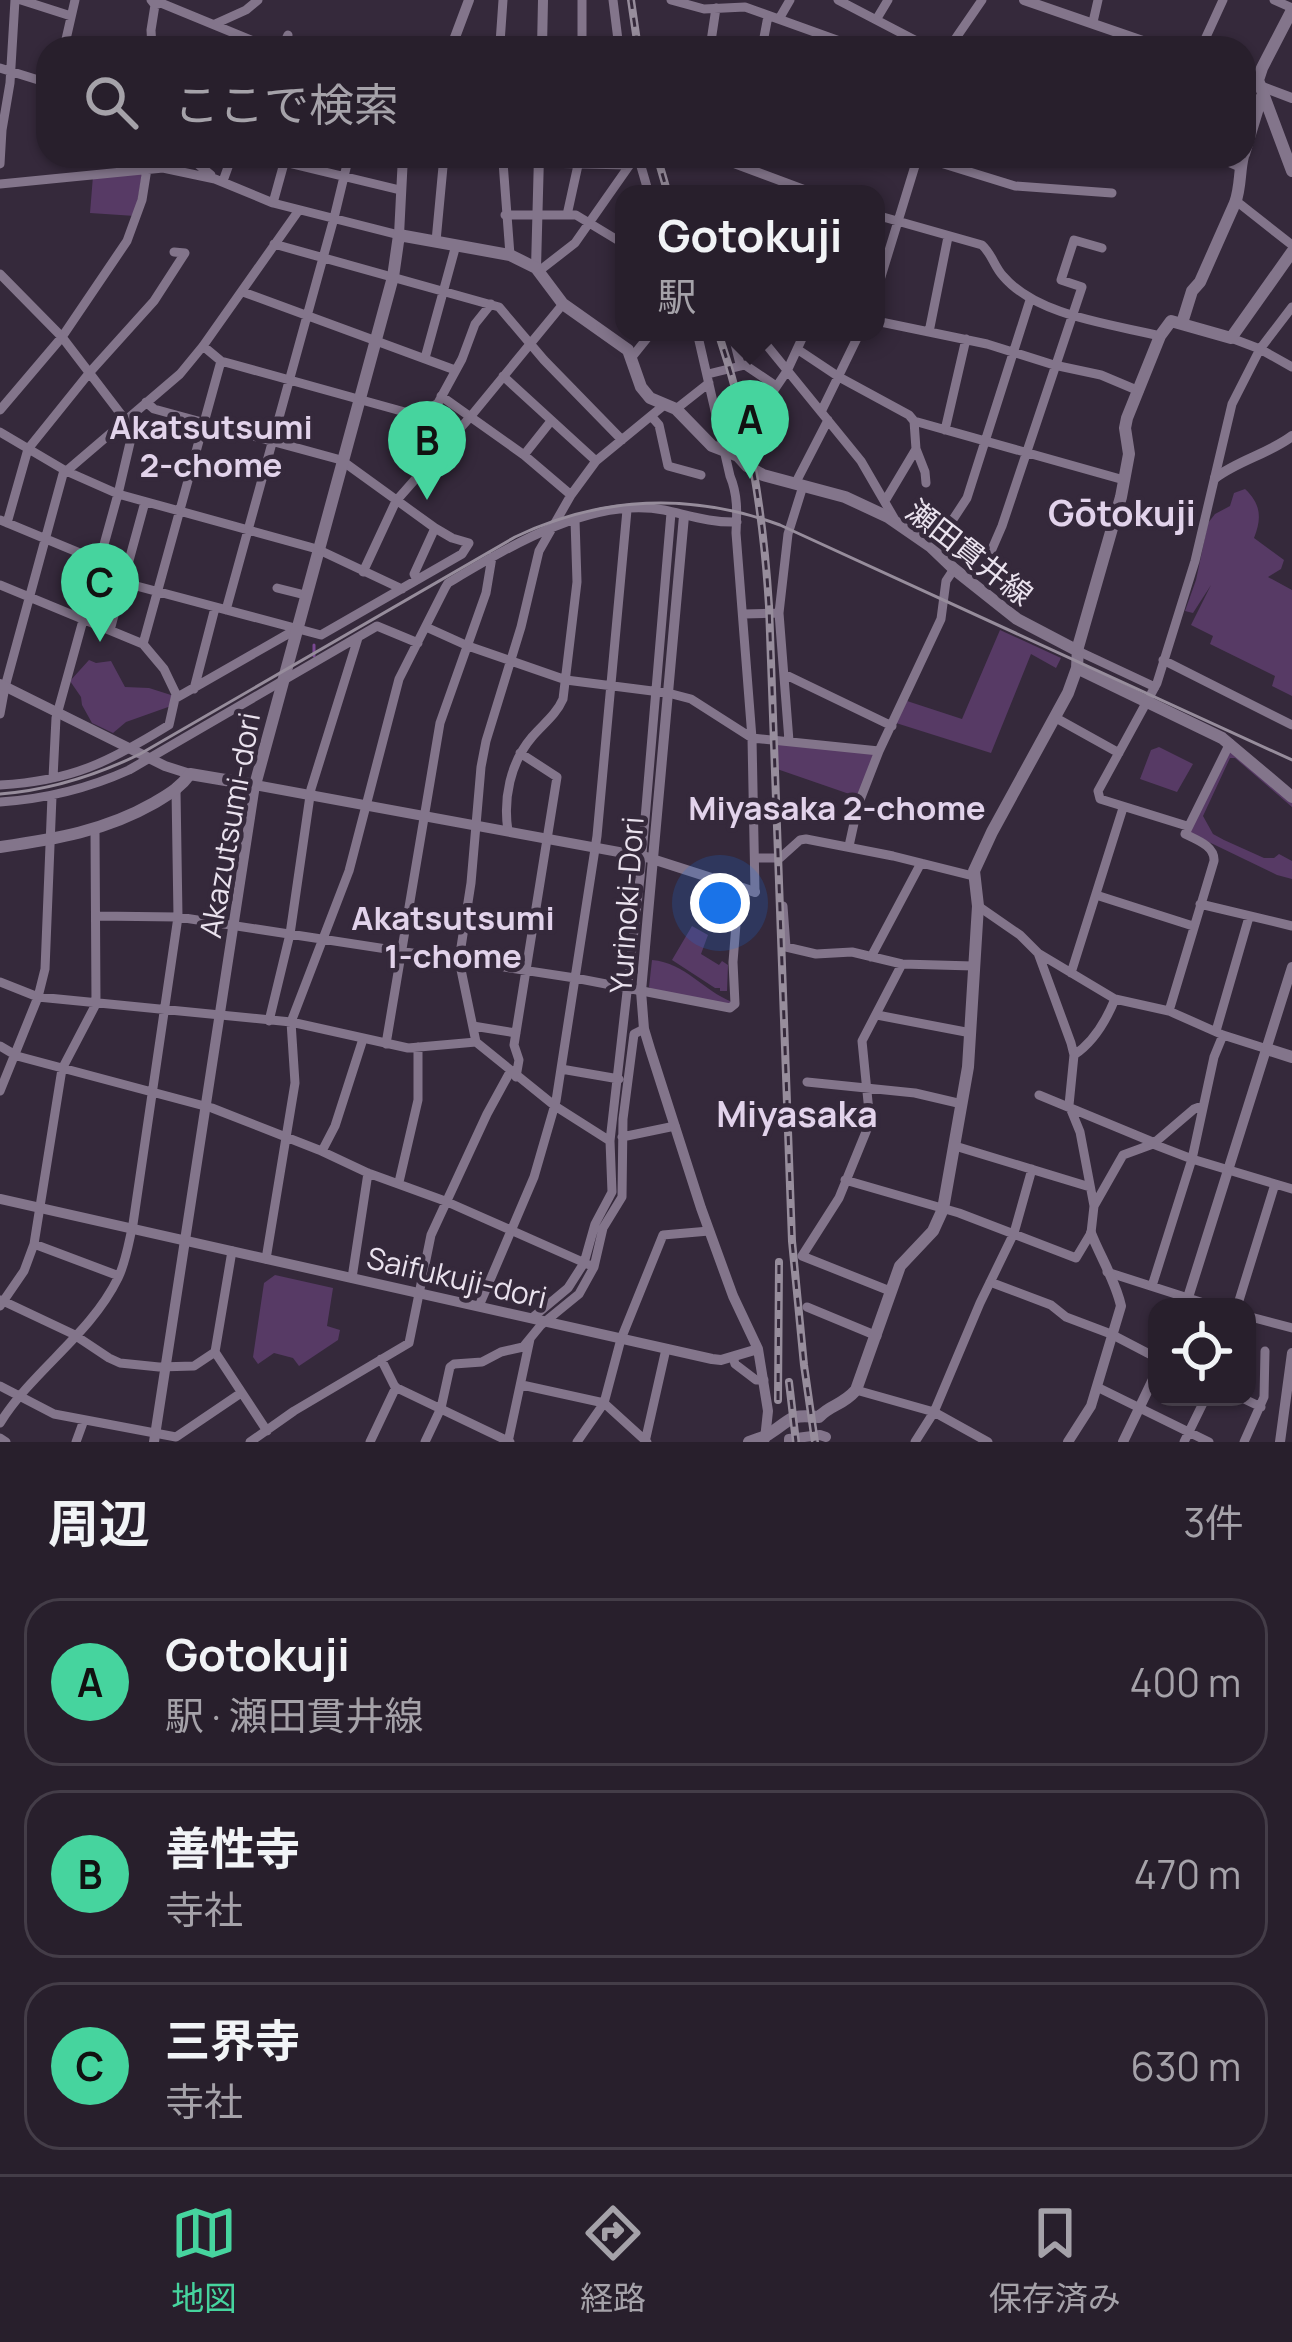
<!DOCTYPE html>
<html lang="ja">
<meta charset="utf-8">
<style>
:root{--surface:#281f2c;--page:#342c38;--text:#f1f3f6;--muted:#a5a2a9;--line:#443d48;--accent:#46d49e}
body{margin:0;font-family:Manrope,"Noto Sans JP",sans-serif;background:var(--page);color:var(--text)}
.controls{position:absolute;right:36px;bottom:36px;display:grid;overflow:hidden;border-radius:24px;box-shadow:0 3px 9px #0004}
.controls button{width:108px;height:108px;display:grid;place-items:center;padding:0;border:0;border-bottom:3px solid var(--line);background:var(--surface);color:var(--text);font:60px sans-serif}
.you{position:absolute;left:720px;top:903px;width:42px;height:42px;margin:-30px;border:9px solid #fff;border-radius:50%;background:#1a73e8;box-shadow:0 0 0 18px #1a73e833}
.badge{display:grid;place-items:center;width:78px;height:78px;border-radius:50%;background:var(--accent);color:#111;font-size:39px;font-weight:700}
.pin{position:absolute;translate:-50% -99px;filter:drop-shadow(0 3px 6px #0008)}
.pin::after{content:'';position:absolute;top:63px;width:42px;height:36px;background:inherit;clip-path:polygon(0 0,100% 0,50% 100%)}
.popup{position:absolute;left:615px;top:185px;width:270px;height:156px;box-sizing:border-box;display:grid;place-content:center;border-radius:24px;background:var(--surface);filter:drop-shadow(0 3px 9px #0005);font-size:39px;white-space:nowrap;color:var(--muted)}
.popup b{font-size:45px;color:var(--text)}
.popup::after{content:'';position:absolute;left:50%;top:100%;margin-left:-24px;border:24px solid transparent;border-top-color:var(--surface)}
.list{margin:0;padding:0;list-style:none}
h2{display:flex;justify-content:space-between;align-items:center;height:156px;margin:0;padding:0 48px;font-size:51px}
h2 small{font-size:39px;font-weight:400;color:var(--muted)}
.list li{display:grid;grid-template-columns:78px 1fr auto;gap:36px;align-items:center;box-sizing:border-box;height:168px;margin:0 24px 24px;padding:0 24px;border:3px solid var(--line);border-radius:36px}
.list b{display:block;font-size:45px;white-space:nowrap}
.list p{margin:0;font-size:39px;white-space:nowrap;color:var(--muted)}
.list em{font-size:39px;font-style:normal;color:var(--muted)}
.icon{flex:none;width:66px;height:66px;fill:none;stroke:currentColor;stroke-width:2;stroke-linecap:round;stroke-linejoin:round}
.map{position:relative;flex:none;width:1292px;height:1442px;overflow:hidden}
.search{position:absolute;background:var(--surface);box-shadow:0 3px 9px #0004;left:36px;right:36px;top:36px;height:132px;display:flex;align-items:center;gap:30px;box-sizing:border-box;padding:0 42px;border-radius:36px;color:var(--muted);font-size:45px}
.sheet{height:732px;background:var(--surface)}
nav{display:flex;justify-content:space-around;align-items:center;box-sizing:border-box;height:168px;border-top:3px solid var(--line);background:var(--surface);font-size:33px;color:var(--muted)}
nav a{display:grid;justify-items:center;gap:6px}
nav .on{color:var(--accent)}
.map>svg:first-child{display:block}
</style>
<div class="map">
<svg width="1292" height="1442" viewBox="0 0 1292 1442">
<rect width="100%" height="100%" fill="#35293b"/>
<path fill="#573a65" d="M142 174 135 216 90 213 93 176Z
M1245 489C1261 504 1262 518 1254 538L1284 560 1281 569 1268 577 1292 590V696L1272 686 1275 676 1210 644 1213 636 1191 625 1211 585 1193 613 1185 611 1196 580 1208 523 1215 514 1230 506 1234 493Z
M1000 630 1061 658 1056 668 1031 654 991 753 896 723 907 701 962 719Z
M89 660 96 663 111 661 125 687 149 688 171 695V706L126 722 113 733 92 723 82 705 81 697 70 681Z
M777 743 872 752 875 756 858 797 777 769Z
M1159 747 1193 764 1177 792 1140 779 1151 750Z
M1230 748 1292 799V807L1235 758H1230L1203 816 1213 834 1224 840 1264 858H1274L1279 854 1292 861V879L1277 875 1188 832Z
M692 926 708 935 701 954 719 965 722 961 728 965 727 991H720V988H715L672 960Z
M652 960C686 963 702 990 732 1002L728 1006 652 990 649 987Z
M275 1275 333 1288 327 1326 340 1330 338 1340 299 1366 293 1358 274 1353 258 1364 253 1357 264 1283Z"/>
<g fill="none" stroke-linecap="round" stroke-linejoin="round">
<path stroke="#794891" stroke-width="3" d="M314 645V656"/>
<path stroke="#83758b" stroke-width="9" d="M21 0 71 16
M151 0 155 5 151 30 152 48
M613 0 619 48
M671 0 704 9 745 7 859 48
M838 0 930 48
M1274 0 1292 8
M155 5 161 3 270 48
M779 19 790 0
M876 20 888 0
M1093 22 1098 0
M215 24 246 10 258 0
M455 41 619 45
M500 43 503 0
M64 48 75 0
M282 48 288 35
M582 48V0
M710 48 716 8
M762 48 768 16
M949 48 982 0
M1201 48 1223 0
M0 68 48 83
M188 156 211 175
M259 156 400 190
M638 156 649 194
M714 156 816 194
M918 156 1015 186 1112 193
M1214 156 1240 167
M403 160 628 165
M503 162 510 255
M0 164 2 130 10 83 15 0
M223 181 232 156
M0 184 163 168 215 179 273 203 399 235
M273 203 286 156
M1240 204 1292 245
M505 215H576L624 244
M567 215 580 156
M876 215 982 245C992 254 994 266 1003 276 1037 316 1111 324 1160 336
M436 241 444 156
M274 244 499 307 544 360 622 440
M539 271 575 243 636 156
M0 274 62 337 133 430 118 494 56 718 53 778
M243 292 455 370
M876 293 918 156
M876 321 987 344 1054 365 1101 375 1139 391
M697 332 730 476C738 495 737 513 736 533L752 738 755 892
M732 332 740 364
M756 332 861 461 894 518
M929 332 948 237
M1231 338 1260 349 1292 367
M203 346 221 361 412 414C421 408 430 409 438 403L462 359 475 324 491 304
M797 349 839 377 909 415 914 421 1124 480
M632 357 652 332
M425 358 456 245
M708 374 745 365 776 386
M503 376 596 461
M441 396 524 455 571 495
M766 402 787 371 805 332
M676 409 709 383
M0 410 62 337 127 241 142 200 149 156
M821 412 860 332
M652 417 659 425 668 466 701 475
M914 421 916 449 925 472 926 483
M945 430 966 339
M0 432 66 471 118 494 317 549 402 589
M524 455 551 421
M795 484 828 420
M885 501 916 449
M0 520 99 561
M7 523 28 449 90 372 154 301 185 253 174 252
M937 552 946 530 967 498 1030 300
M989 556 1002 526 1082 287 1061 280 1074 240 1102 248
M363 572 396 501 471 416 563 304
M95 575 321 635 462 554 469 543 452 538 435 528 341 460 154 409 146 402
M417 580 414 574 435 528
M0 585 143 644 164 669 176 694 169 725C109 762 72 781 0 785
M277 588 305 595
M226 610 334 218 349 156
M744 614 779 613
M426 627 468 646 566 680 668 693 691 699 752 738 879 751
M110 630 145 502
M143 644 221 361
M1078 651 1155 687
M1163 660 1292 725
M784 674 892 726
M194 689 215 608
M176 698 295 630
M0 714 5 687 63 474 180 374 203 346 299 210
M1056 718 1119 753
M789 741 779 613 788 534 803 486
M0 802C45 799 87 789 129 770L377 626 418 643
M1187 826 1100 799 1098 791 1157 683 1195 561 1232 404 1260 349 1292 307
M508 831C503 799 510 763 532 737 543 724 556 715 563 699L577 582 575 520
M849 846 858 805 879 751 941 619 946 581 954 569
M755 858H780L800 840 806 839 893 856 973 876
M1096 895 1193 926
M1200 904 1292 926
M783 906 786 947 816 954 852 952 902 964 973 966
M96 916 178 917 575 978 730 1008 735 1004 733 962 739 887
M1038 953 1115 999 1169 1011 1223 1035 1267 1049
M871 957 921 863
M1071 973 1123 808
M0 982 38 997 291 1022 408 1048 476 1042
M1169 1011 1214 861C1215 846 1197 840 1185 834L1230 743
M877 1015 971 1033
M269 1021 290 934 311 789 358 638
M473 1026 516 1033
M1216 1031 1249 917
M386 1044 440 723 486 593 492 557
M0 1046 17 1056 212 1108 319 1150 368 1173 445 1201 594 1267
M1074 1055C1094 1042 1106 1021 1115 999
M561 1069 619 1079
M516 1077 519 1060 514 1045 557 777 520 753
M807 1082 915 1093 962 1104
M0 1091 38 997 45 969 52 796
M1039 1095 1155 1143
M622 1137 675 1126
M610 1141 555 1106 476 1042 459 960 471 883 481 767 486 741 521 627 539 551 571 495 596 461 663 406
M1153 1144 1192 1159 1292 1189
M955 1146 1090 1187
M322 1151 335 1126 363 1039
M845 1180 959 1213 1076 1258 1091 1233 1094 1206 1080 1132 1069 1105 1074 1055 1071 1043 1038 953 1020 935 978 906
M399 1182 418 1100V1047
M1094 1206 1123 1155 1153 1144 1194 1109 1202 1106
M34 1244 119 1276
M232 1251 215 1352 267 1431
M266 1259 295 1083 291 1022 349 871 399 679 445 588 448 583C507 548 591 496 664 510 688 515 711 523 737 522
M1107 1272 1216 1307
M352 1278 368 1173
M990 1282 1051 1305 1066 1317 1111 1334 1157 1358
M1152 1286 1192 1159 1214 1057 1223 1035
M890 1291 802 1256 839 1198 870 1122 862 1041 902 964
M1 1300 73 1334 109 1358 120 1363 159 1367 194 1366 215 1352
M0 1306 24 1271 34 1244 62 1069 96 1004 95 830
M479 1306 534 1177 556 1101 597 836 627 510
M807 1307 877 1336
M1237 1307 1275 1184
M1247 1316 1292 1328
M532 1318 568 1288 584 1263 595 1224 612 1192 610 1141 640 878 671 513
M733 1357 735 1364 756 1380H764
M381 1359 395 1387 510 1442
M522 1385 604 1403 647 1442
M0 1386 54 1414 176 1437 241 1393
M1097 1387 1209 1442
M856 1390 934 1412 988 1442
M1240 1397 1261 1407
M0 1423C33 1370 90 1335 118 1278 126 1262 129 1241 133 1224L178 917 176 790
M0 1438 6 1442
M76 1442 84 1420
M250 1442 294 1411 409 1343 431 1235 487 1114 510 1072
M370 1442 396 1387
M425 1442 441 1408 450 1367 454 1364 482 1362 501 1352 523 1347 541 1325 579 1294 594 1267 603 1228 622 1197 623 1119 634 1034 644 1029
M508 1442 530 1339
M577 1442 604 1403 621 1339 663 1235 709 1231
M645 1442 666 1349
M915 1442 934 1412 980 1303 1014 1233 1032 1169
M1184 1442 1206 1397
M1244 1442 1264 1397 1265 1351"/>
<path stroke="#83758b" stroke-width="10" d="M1024 0 1163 48
M451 48 469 0
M542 48 543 0
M1244 80 1292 98
M399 235 403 156
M536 268 539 156
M1215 478C1239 460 1268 454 1292 436
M684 516 641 991 644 1029 650 1049 701 1208 733 1296 758 1349 768 1411 765 1439
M0 684 165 766 190 774
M0 1199 712 1359 721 1360 758 1349
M1185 1307 1292 967
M154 1442 255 785 646 857 755 892
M789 1442V1439L820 1435 826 1437
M1068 1442 1091 1406 1121 1306C1116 1282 1100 1256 1091 1233
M1123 1442 1157 1371
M1280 1442 1292 1353"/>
<path stroke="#83758b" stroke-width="12" d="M1292 10 1262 68 1258 80 1292 171
M1244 154 1261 98
M1182 323 1192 291 1200 282 1235 203C1241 187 1239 172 1243 156
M1077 668 1222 738 1292 797
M0 847C56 839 105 831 154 803 169 794 180 788 190 774L255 785 393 277 399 235 510 255 536 268 563 304 628 350 641 387 650 398 676 409 712 446 738 456 747 466 763 475 845 497 888 517 930 546 954 569 1017 619 1078 651
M1267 1049 1292 1057
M749 1442C756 1439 763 1438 769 1434 793 1419 787 1414 819 1417 831 1404 842 1406 856 1390L900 1266 933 1231 943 1209 968 1067 978 906 974 871 992 832 1068 693 1077 668 1078 647 1121 497 1129 454 1125 428 1127 418 1160 336 1171 321 1231 338 1292 252"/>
<path stroke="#978d9c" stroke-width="3" d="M0 794C51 790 95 776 140 754L515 537C601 496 691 492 780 525L1292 760"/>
<defs>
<path id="rail" d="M631 0 638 48
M657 156 668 194
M718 332C749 424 763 509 769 606L792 1241 804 1365 815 1442
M789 1382 796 1442
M778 1400 779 1262"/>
</defs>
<use href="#rail" stroke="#978d9c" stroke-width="8"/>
<use href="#rail" stroke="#35293b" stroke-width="3" stroke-dasharray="9" stroke-linecap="butt"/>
</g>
<g text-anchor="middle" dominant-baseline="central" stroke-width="9" stroke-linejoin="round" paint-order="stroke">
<g font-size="30" fill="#eae2ee" stroke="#35293b">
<text transform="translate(970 552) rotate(38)">瀬田貫井線</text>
<text transform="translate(229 825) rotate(-80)">Akazutsumi-dori</text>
<text transform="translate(626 905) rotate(-86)">Yurinoki-Dori</text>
<text transform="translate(457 1277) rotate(13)">Saifukuji-dori</text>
</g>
<g font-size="33" font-weight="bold" fill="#e2d3eb" stroke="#35293b">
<text x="211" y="426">Akatsutsumi<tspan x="211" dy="38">2-chome</tspan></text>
<text x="837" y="807">Miyasaka 2-chome</text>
<text x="453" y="917">Akatsutsumi<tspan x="453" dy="38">1-chome</tspan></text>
</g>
<g font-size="36" font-weight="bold" fill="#e2d3eb" stroke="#35293b">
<text x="1122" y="512">Gōtokuji</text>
<text x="797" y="1113">Miyasaka</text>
</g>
</g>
</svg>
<div class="controls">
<button><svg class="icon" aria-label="locate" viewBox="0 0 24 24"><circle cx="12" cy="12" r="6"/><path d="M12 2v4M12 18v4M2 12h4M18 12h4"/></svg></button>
</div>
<div class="you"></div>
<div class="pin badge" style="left:750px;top:479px">A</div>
<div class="popup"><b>Gotokuji</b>駅</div>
<div class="pin badge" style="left:427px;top:500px">B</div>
<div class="pin badge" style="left:100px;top:642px">C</div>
<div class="search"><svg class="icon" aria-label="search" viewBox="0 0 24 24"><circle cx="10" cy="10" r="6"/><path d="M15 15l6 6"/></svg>ここで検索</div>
</div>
<section class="sheet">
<h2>周辺<small>3件</small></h2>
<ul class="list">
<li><span class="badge">A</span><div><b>Gotokuji</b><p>駅 · 瀬田貫井線</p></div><em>400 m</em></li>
<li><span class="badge">B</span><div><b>善性寺</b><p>寺社</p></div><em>470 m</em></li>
<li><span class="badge">C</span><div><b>三界寺</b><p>寺社</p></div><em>630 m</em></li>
</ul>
</section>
<nav>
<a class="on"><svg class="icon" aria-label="map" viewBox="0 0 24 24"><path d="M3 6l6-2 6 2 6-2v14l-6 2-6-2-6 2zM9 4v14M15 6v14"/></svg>地図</a>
<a><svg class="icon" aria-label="directions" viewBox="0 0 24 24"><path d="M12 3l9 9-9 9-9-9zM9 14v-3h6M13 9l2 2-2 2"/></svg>経路</a>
<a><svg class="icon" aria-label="saved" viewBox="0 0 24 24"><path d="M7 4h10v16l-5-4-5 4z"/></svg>保存済み</a>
</nav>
